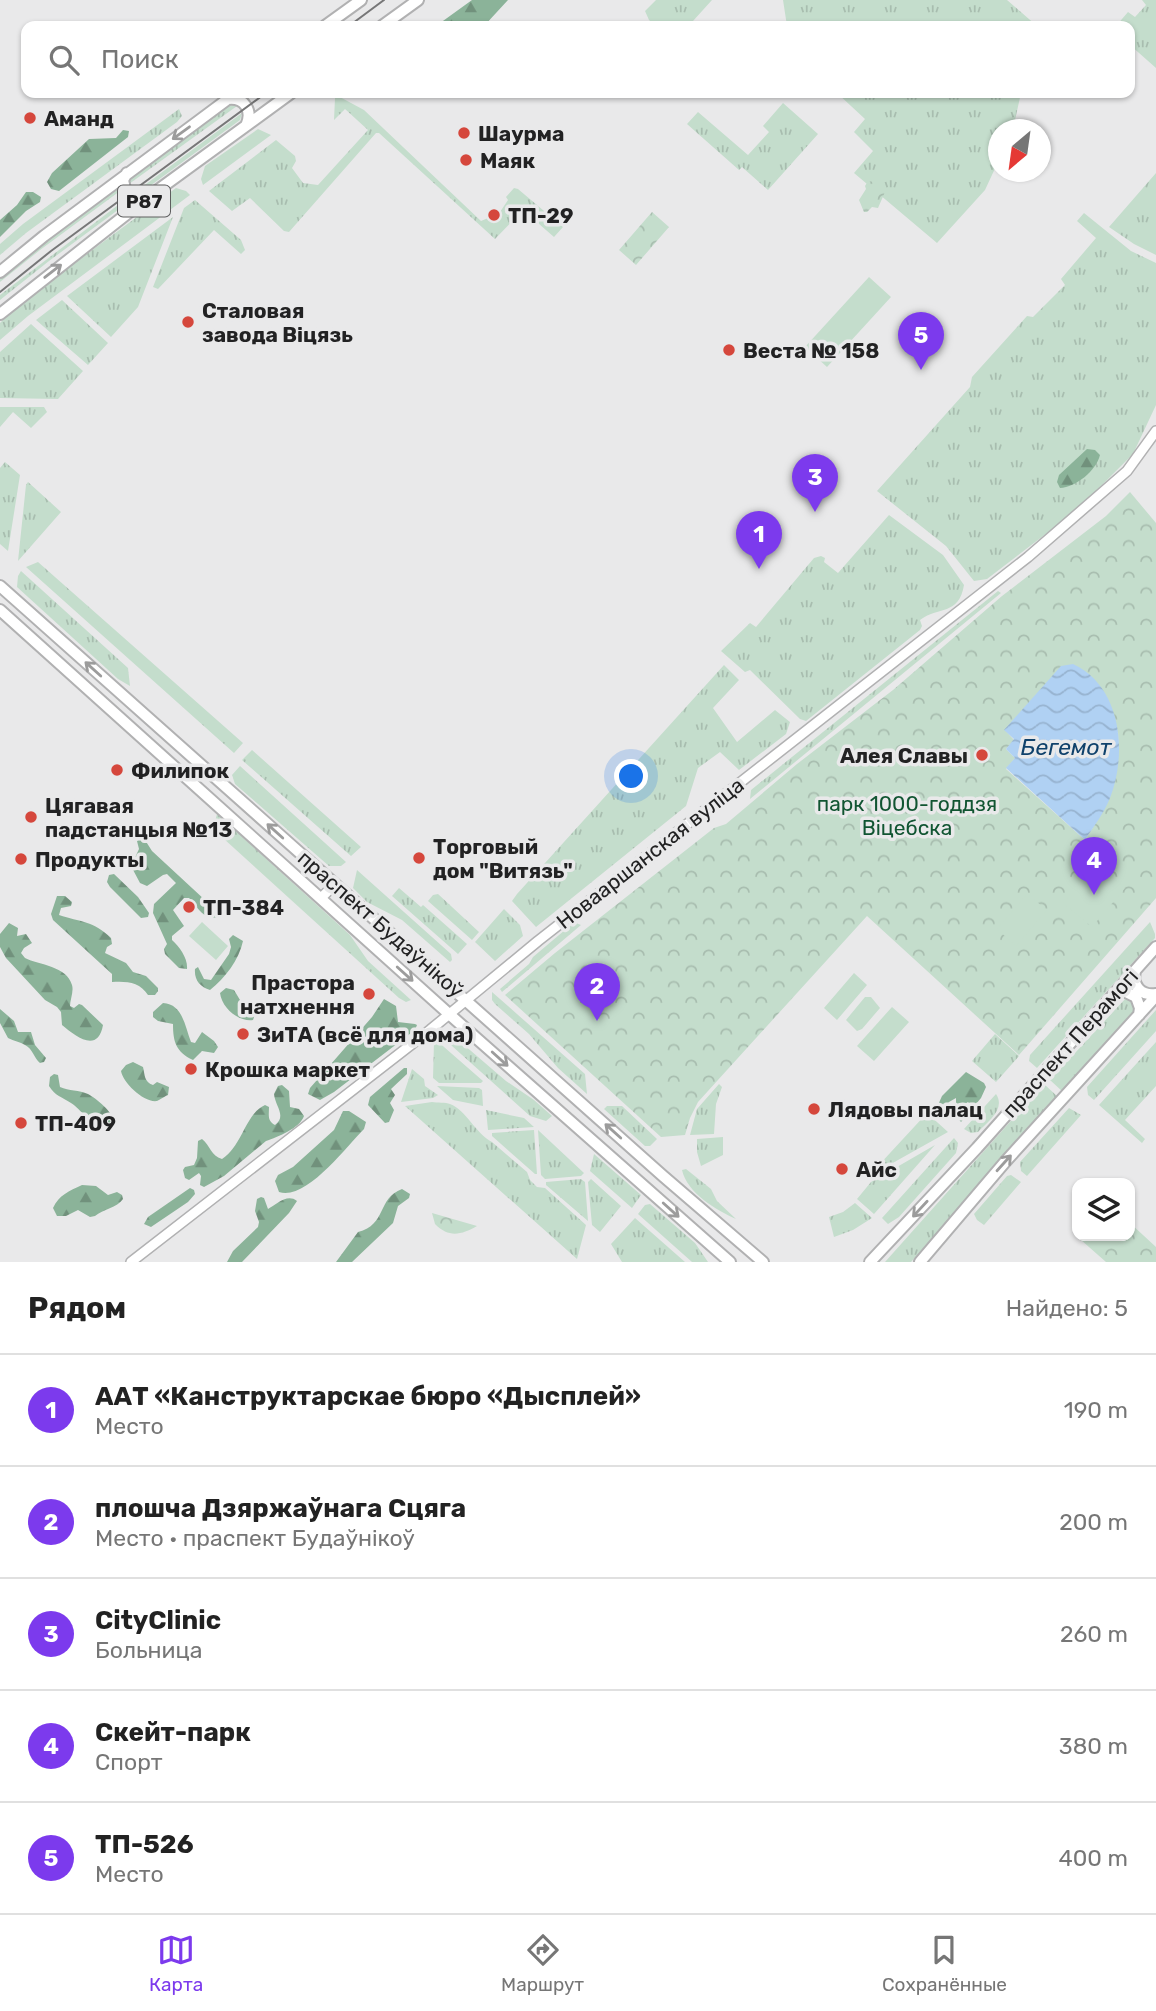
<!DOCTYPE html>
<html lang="ru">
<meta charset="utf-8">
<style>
:root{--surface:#fff;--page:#f6f6f6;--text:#222;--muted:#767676;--line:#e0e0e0;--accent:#7c3aed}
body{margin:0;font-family:Rubik,sans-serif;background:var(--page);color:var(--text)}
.controls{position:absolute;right:21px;bottom:21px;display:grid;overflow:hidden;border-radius:14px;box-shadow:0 2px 5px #0004}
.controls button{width:63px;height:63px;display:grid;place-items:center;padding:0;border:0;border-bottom:2px solid var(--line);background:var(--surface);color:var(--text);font:35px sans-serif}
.compass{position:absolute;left:988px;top:119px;width:63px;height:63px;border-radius:50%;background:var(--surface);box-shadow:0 2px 5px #0004;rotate:209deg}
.you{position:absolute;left:632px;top:777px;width:24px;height:24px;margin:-18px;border:5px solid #fff;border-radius:50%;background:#1a73e8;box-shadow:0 0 0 10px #1a73e833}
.badge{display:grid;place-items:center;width:46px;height:46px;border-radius:50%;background:var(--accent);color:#fff;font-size:23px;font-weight:700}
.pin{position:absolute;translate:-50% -58px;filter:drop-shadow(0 2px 4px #0008)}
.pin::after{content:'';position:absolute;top:37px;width:24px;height:21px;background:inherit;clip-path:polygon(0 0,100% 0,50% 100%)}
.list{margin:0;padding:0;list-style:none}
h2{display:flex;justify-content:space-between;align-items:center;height:91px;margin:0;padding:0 28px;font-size:30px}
h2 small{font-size:23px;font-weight:400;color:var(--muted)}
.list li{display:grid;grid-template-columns:46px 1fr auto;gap:21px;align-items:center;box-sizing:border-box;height:112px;padding:0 28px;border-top:2px solid var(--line)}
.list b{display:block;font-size:26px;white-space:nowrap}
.list p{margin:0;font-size:23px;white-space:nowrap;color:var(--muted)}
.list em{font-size:23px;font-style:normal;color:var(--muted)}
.icon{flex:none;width:38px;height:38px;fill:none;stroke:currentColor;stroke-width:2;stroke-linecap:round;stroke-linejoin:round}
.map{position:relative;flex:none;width:1156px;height:1262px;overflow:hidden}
.search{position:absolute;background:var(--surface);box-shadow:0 2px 5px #0004;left:21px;right:21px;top:21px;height:77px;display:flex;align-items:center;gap:18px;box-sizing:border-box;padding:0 24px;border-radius:14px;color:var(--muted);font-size:26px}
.sheet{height:651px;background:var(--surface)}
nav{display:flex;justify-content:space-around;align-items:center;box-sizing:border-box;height:98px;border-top:2px solid var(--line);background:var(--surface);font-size:19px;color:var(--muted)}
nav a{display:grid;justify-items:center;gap:4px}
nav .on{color:var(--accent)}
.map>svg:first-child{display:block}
</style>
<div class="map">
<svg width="1156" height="1262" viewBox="0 0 1156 1262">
<defs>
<pattern id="grass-tufts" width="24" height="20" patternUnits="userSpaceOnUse" patternTransform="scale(1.75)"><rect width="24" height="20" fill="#c4ddcc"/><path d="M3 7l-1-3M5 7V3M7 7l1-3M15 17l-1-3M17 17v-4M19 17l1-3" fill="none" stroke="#a8bdaf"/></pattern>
<pattern id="forest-firs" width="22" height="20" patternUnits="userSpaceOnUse" patternTransform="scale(1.75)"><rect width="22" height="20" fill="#8bb399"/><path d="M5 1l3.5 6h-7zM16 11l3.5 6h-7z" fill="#71917c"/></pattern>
<pattern id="park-crowns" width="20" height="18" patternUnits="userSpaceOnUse" patternTransform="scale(1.75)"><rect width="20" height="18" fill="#c4ddcc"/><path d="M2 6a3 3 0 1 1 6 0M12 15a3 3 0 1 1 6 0" fill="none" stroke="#a8bdaf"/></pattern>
<pattern id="water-waves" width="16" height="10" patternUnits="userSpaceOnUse" patternTransform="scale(1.75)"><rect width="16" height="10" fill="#b0d1f3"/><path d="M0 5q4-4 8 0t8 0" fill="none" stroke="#97b3d0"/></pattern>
</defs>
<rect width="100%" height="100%" fill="#e9e9ea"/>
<path fill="url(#grass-tufts)" d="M656 0H712L693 21 695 26H656L649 20 645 11Z
M783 0H1007L1037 26H787Z
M1142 0H1156V68L1130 45V26H1116L1128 12 1135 17 1146 5Z
M837 93H1021L1013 129 998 130V162L985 190 937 243 854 173 873 151 854 132 865 119Z
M338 96 364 110 481 221 488 218 494 221 508 200 506 197 514 188 518 189 563 227 554 237 523 210 495 239 379 133H376L289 232 284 231 250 198 232 211 209 191 276 140 295 156 296 161 292 168 303 183 318 185 368 130 345 109 334 120 335 98Z
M783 103 818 134 768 190 742 167 739 170 687 124 698 112 748 155 769 132 763 126Z
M229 105 237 106 129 184 130 178Z
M179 109 182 116 177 122 26 233 0 255V244L23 224Z
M242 113 240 120 139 194 134 193Z
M258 129 271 135 203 185 201 179 205 166Z
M1156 173V255L1134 244 1109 227Z
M120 187V191L40 250 0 282V278L38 247Z
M176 188 186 191 190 195 28 316 0 340V323L18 305Z
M126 199 130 201 49 261 0 300V295Z
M195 200 241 240 245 250 241 254 214 230 158 289 153 287 184 208Z
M1084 213 1131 251 1156 263V405L1133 454 1077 510 987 579 974 581 946 546 877 491 970 387 972 377 1027 316 1033 317 1065 285 1061 279 1096 238 1077 221Z
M173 217 138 307 111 337 67 296Z
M62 300 108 343 88 365 36 320Z
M31 324 83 371 58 399 0 398V352Z
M0 407H44L47 412 31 428 13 412 0 427Z
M5 462 20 475 8 551 0 544V468Z
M28 482 61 512 18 561 26 485Z
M889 515 943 555 964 585C959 616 938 606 920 620L922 626 920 630 806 721 800 719 750 670 745 672 721 651 750 623 756 627 814 558 821 556 825 558 824 562 838 573Z
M38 562 243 743 234 753 26 567Z
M21 571 128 668 130 686 118 679 17 587 18 576Z
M998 591 1001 593 750 799 751 790Z
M724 665 739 680 713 708 737 742 775 710 790 722 786 734 739 770 720 752 698 768 686 806 536 927 512 901 517 894Z
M252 750 361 847 351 856 242 760Z
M240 766 346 862 341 866H329L235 784 232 775Z
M217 814 350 935 368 961 411 1000 406 1002 399 998 213 829Z
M357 870 451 954 452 960 450 962 402 920 367 902 353 888Z
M399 888 421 907 423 905 467 944 458 954 392 896Z
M438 894 479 932 472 940 428 901 433 895Z
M504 909 520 925 523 936 495 961 475 942Z
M1150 922 1155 934V938L1037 1068 1029 1061 1030 1055Z
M576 923 581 925 502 992 500 989 529 964 533 957 572 924Z
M492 992 585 1074 587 1094 558 1068 529 1034 495 1004 492 1000Z
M1125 999 1135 1003 1136 1011 1063 1092 1050 1080Z
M1156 1010V1031L1094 1100 1088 1095 1087 1087Z
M449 1032 506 1081 534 1100 552 1116 546 1121 530 1116 442 1037Z
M995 1034 1019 1056 996 1082 972 1061Z
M436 1040 483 1081 481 1083H439L433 1078 434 1042Z
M1156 1042V1086L1125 1120 1145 1139 1142 1143 1099 1105Z
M412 1069 424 1079 425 1086 438 1095 433 1098 401 1102Z
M719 1084 722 1087 716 1104 714 1134 690 1135 697 1109Z
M1044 1084 1058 1097 911 1262H885Z
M437 1086 479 1088 482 1090 483 1106 453 1100Z
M996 1094C1006 1109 988 1121 978 1132L971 1133 964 1129Z
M432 1102C437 1103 446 1102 450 1104 466 1110 476 1134 492 1142L527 1172 530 1180 537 1187 545 1188 586 1225 577 1259 405 1106Z
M607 1106H622L657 1139 650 1146H645L604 1109Z
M1069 1108 1081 1115 1027 1176 1021 1171 1020 1162Z
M486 1110 524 1118 534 1127 488 1130Z
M927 1113 948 1132 882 1169 878 1166Z
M534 1130 537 1174H535L492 1136V1133Z
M538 1130 584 1173 581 1176 545 1179 541 1175Z
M723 1137V1155L701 1166 697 1152V1139Z
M954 1138 958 1143 956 1153 899 1217 888 1224 882 1218Z
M935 1145 874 1214 857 1199 871 1182Z
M594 1154 641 1195 632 1208 590 1171Z
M686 1169 711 1189 717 1201 736 1219C716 1210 687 1193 682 1170Z
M1011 1175 1021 1182 984 1225 977 1220 974 1214 1007 1176Z
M581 1179 585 1182 588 1221 546 1185V1182Z
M591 1179 621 1206 600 1232 592 1225 588 1182Z
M855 1203 872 1218 853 1230 834 1237 829 1217 843 1212Z
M650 1204 695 1243 708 1262H692L638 1214 645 1205Z
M635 1218 685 1262H622L611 1244Z"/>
<path fill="url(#forest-firs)" d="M472 0H508L484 26H436Z
M123 130 129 131 128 137 59 191 51 189 47 182 52 173 89 139 116 138Z
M26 192H33L41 197 40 202 26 211 0 237V220L17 205Z
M1087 449 1095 450 1100 455C1096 471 1076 487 1060 488L1057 482 1059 475Z
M140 839 145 840 152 851 219 913 217 917C204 921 197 906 189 898H184L173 910 184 926 172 936V940C180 947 188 959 187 969L179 968 165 954 164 949 167 944 153 913 154 904 176 883 167 874 163 875 147 886 140 883 131 866 139 849 137 841Z
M114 874 138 897 149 913 148 917 141 918 110 887 107 882 109 875Z
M57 896H65L72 902 71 906 61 908 59 915C80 922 94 921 111 938L112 944 107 947 105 953 126 963 133 972 146 976 158 988V991L155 995H148C140 982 126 981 112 982V974L53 920 51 914Z
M9 923 18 928 17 936 26 934 32 943 24 948 21 953 25 958C39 965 67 966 72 985 74 991 70 1000 70 1006L74 1008 79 1004 82 1005 103 1025C98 1054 75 1036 62 1025L61 1012 57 1007 45 1000 6 958 0 947V934Z
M233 935 243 941C239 960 225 978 210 990 200 987 194 980 195 969L198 967 204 979 211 980 229 954 231 947 229 939Z
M226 988 234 990 243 1005 256 1012 253 1020C238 1022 222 1008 220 993Z
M384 999 396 1006 398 1022 415 1024 417 1025 415 1030 334 1092 320 1100 308 1094 310 1088 372 1017Z
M163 1003C183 1004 185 1027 191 1042L195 1043 202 1032 214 1041 218 1047 214 1053 202 1051 193 1060C176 1052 173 1042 173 1024L158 1021 153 1017V1012Z
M0 1009 14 1021 18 1032H31L35 1045 46 1058 44 1062 40 1063C34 1058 33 1049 25 1045 20 1042 14 1041 8 1038L0 1023Z
M133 1062 143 1067C145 1075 144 1082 153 1085L157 1082 169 1087 168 1095C167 1095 159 1100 157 1101 144 1103 123 1083 121 1071L126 1065Z
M404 1068H407V1074L391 1089 395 1095 390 1103 394 1110 389 1122 385 1123 368 1105 370 1097Z
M966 1072 984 1083 986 1087 981 1098 961 1122 958 1118 970 1104 968 1102 958 1108 956 1106V1098L949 1102 945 1109H940L938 1105 942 1096Z
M54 1074 58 1075 60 1087C69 1091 79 1090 88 1094 97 1099 113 1112 114 1122 96 1136 84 1111 71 1103 62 1097 55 1096 49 1086L50 1077Z
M282 1085 289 1091 290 1107 299 1109 304 1116C300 1128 278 1137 266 1141L224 1176 204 1187 200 1185 201 1176 199 1173 189 1180 185 1178 183 1170 185 1167 194 1165 197 1158 198 1141 202 1139C210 1145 211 1156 222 1159 243 1145 245 1114 265 1105L269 1107C269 1115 267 1121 275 1125 287 1116 275 1106 274 1094L278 1086Z
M343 1111H349L366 1122 364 1129C346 1147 306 1201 279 1192L275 1181 278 1175 293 1167 334 1130Z
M82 1185 96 1186 108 1195 117 1192 122 1195 123 1199C117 1208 103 1209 95 1216L90 1217 78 1210 66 1216H57L53 1208C59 1195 69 1191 82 1185Z
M190 1188 194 1190 195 1194 188 1202 151 1227 144 1224 148 1217Z
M402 1189 410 1194 409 1198 398 1206 393 1223 352 1262H336L358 1232C387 1225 377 1198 402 1189Z
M261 1197 264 1198 268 1209C276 1205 287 1193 297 1201L289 1213 242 1262H227L233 1251 258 1227 259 1222 255 1211 257 1199Z"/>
<path fill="url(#park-crowns)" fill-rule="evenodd" d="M868 181 880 183 885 192 878 208 872 207 867 212H864L859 200 866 189 865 186Z
M652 212 669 227 636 265 619 250Z
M1130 492 1156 523V898L1019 1055 867 916 698 1102 690 1118 685 1135 661 1137 505 995 555 953 714 828 726 824 797 764 893 690 1002 596 1106 516ZM1005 730 1118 732C1120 777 1110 802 1085 840L1006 769 1015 758 1006 749 1014 740Z
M432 1213 477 1226C461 1235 449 1238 435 1224Z
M1130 1223 1156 1247V1262H1106L1081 1240 1085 1236H1130Z"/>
<path fill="#c4ddcc" d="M869 277 891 297 827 367 805 347Z
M1096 864 1125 888 1092 927 1063 903Z
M1027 894 1047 910 1016 946 997 929Z
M202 922 228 946 216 960 189 936Z
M854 973 867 985 837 1020 824 1008Z
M865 997H871L880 1008 862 1029 857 1031 846 1020Z
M892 1007 909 1022 874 1061 857 1046Z"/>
<path fill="url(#water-waves)" d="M1073 664C1121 686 1128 752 1110 798 1104 813 1094 826 1085 840L1006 768 1015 758 1006 749 1014 739 1004 730 1061 666Z"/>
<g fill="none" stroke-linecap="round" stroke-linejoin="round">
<defs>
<path id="minor" d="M321 898 335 884
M131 1262 430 1030 538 941 1028 557 1127 471 1156 431"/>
<path id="major" d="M325 26 361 0
M382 26 418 0
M228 99C245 97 253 111 246 126
M127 173 123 180 126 193 135 199 147 198
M0 272 44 236 236 93
M0 314 147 198 291 93
M0 586 663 1176 763 1262
M0 610 449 1014 730 1262
M1135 971C1132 986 1141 996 1156 994
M1115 994 1124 991 1136 997 1140 1008 1139 1015
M870 1262 977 1148 1156 947
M920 1262 1005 1162 1156 996"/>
</defs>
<use href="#minor" stroke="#b1b1b2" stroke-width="12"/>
<use href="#major" stroke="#b1b1b2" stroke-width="14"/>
<use href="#minor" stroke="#fff" stroke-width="9"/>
<use href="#major" stroke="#fff" stroke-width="10"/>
<path stroke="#777778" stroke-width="2" d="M349 26 384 0
M0 292 51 251 266 93"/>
</g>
<defs><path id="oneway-shaft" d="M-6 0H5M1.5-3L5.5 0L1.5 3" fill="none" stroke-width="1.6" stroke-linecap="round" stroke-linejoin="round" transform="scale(1.75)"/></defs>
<g stroke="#9c9c9c">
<use href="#oneway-shaft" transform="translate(181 133) rotate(144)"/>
<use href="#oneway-shaft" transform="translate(53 271) rotate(-38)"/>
<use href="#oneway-shaft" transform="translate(93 669) rotate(-138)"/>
<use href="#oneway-shaft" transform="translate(275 831) rotate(-138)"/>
<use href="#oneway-shaft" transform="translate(405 974) rotate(42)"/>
<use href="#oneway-shaft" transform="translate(500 1059) rotate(42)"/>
<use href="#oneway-shaft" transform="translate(613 1131) rotate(-138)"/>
<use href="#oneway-shaft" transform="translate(1004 1163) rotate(-48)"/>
<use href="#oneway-shaft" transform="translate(920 1209) rotate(133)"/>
<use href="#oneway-shaft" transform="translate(671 1210) rotate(42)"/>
</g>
<g fill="#d5473c" stroke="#e9e9ea" stroke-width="2.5">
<circle cx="30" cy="118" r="7"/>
<circle cx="464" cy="133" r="7"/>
<circle cx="466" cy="160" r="7"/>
<circle cx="494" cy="215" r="7"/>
<circle cx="188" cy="322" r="7"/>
<circle cx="729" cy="350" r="7"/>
<circle cx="982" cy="755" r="7"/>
<circle cx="117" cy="770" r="7"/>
<circle cx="31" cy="817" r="7"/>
<circle cx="419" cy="858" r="7"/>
<circle cx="21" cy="859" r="7"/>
<circle cx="189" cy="907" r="7"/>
<circle cx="369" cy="994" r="7"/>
<circle cx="243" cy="1034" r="7"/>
<circle cx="191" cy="1069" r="7"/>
<circle cx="814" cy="1109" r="7"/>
<circle cx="21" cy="1123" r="7"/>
<circle cx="842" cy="1169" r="7"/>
</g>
<g text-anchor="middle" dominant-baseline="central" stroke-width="7" stroke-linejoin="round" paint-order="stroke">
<rect fill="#e9e9ea" stroke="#5e5e5f" stroke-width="2" x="118" y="185.5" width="52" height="31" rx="5"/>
<g font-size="19" font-weight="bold" fill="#222223">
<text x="144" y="201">Р87</text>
</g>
<g font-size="21" font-weight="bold" fill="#222223" stroke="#e9e9ea" text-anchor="start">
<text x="44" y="118">Аманд</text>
<text x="478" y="133">Шаурма</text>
<text x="480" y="160">Маяк</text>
<text x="508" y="215">ТП-29</text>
<text x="202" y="310">Сталовая<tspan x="202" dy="24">завода Віцязь</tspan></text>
<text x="743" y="350">Веста № 158</text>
<text x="968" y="755" text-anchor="end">Алея Славы</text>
<text x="131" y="770">Филипок</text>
<text x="45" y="805">Цягавая<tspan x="45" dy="24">падстанцыя №13</tspan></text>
<text x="433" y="846">Торговый<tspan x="433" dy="24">дом "Витязь"</tspan></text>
<text x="35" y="859">Продукты</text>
<text x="203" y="907">ТП-384</text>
<text x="355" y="982" text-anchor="end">Прастора<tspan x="355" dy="24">натхнення</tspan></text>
<text x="257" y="1034">ЗиТА (всё для дома)</text>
<text x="205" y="1069">Крошка маркет</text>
<text x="828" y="1109">Лядовы палац</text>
<text x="35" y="1123">ТП-409</text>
<text x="856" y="1169">Айс</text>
</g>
<g font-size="21" fill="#115532" stroke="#e9e9ea">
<text x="907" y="803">парк 1000-годдзя<tspan x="907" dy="24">Віцебска</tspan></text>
</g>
<g font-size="21" fill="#222223" stroke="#e9e9ea">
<text transform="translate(650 853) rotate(-38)">Новааршанская вуліца</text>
<text transform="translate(381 924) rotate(41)">праспект Будаўнікоў</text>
<text transform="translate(1070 1043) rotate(-48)">праспект Перамогі</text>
</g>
<g font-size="23" font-style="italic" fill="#0f416b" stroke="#e9e9ea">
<text x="1066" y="747">Бегемот</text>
</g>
</g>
</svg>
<div class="controls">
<button><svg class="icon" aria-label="layers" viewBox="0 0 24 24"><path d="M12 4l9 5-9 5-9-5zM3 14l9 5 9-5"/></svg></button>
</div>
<svg class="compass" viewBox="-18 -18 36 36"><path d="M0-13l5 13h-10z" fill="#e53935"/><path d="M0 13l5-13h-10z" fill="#767676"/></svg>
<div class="you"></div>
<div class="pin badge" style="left:759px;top:569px">1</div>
<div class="pin badge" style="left:597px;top:1021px">2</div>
<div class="pin badge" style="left:815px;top:512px">3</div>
<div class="pin badge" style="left:1094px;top:895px">4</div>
<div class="pin badge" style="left:921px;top:370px">5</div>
<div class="search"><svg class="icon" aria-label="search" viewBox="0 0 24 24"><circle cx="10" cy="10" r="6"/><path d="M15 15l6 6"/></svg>Поиск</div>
</div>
<section class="sheet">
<h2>Рядом<small>Найдено: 5</small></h2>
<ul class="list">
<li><span class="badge">1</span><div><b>ААТ «Канструктарскае бюро «Дысплей»</b><p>Место</p></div><em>190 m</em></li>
<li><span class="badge">2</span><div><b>плошча Дзяржаўнага Сцяга</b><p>Место · праспект Будаўнікоў</p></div><em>200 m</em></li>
<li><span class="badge">3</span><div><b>CityClinic</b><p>Больница</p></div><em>260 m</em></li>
<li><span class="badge">4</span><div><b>Скейт-парк</b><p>Спорт</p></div><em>380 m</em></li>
<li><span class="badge">5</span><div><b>ТП-526</b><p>Место</p></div><em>400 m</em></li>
</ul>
</section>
<nav>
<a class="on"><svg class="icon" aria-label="map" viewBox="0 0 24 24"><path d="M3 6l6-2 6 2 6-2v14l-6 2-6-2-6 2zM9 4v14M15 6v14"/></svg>Карта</a>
<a><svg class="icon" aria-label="directions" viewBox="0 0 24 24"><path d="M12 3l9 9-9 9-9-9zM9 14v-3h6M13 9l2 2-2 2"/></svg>Маршрут</a>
<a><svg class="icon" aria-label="saved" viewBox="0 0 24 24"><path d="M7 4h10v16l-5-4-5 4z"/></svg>Сохранённые</a>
</nav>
